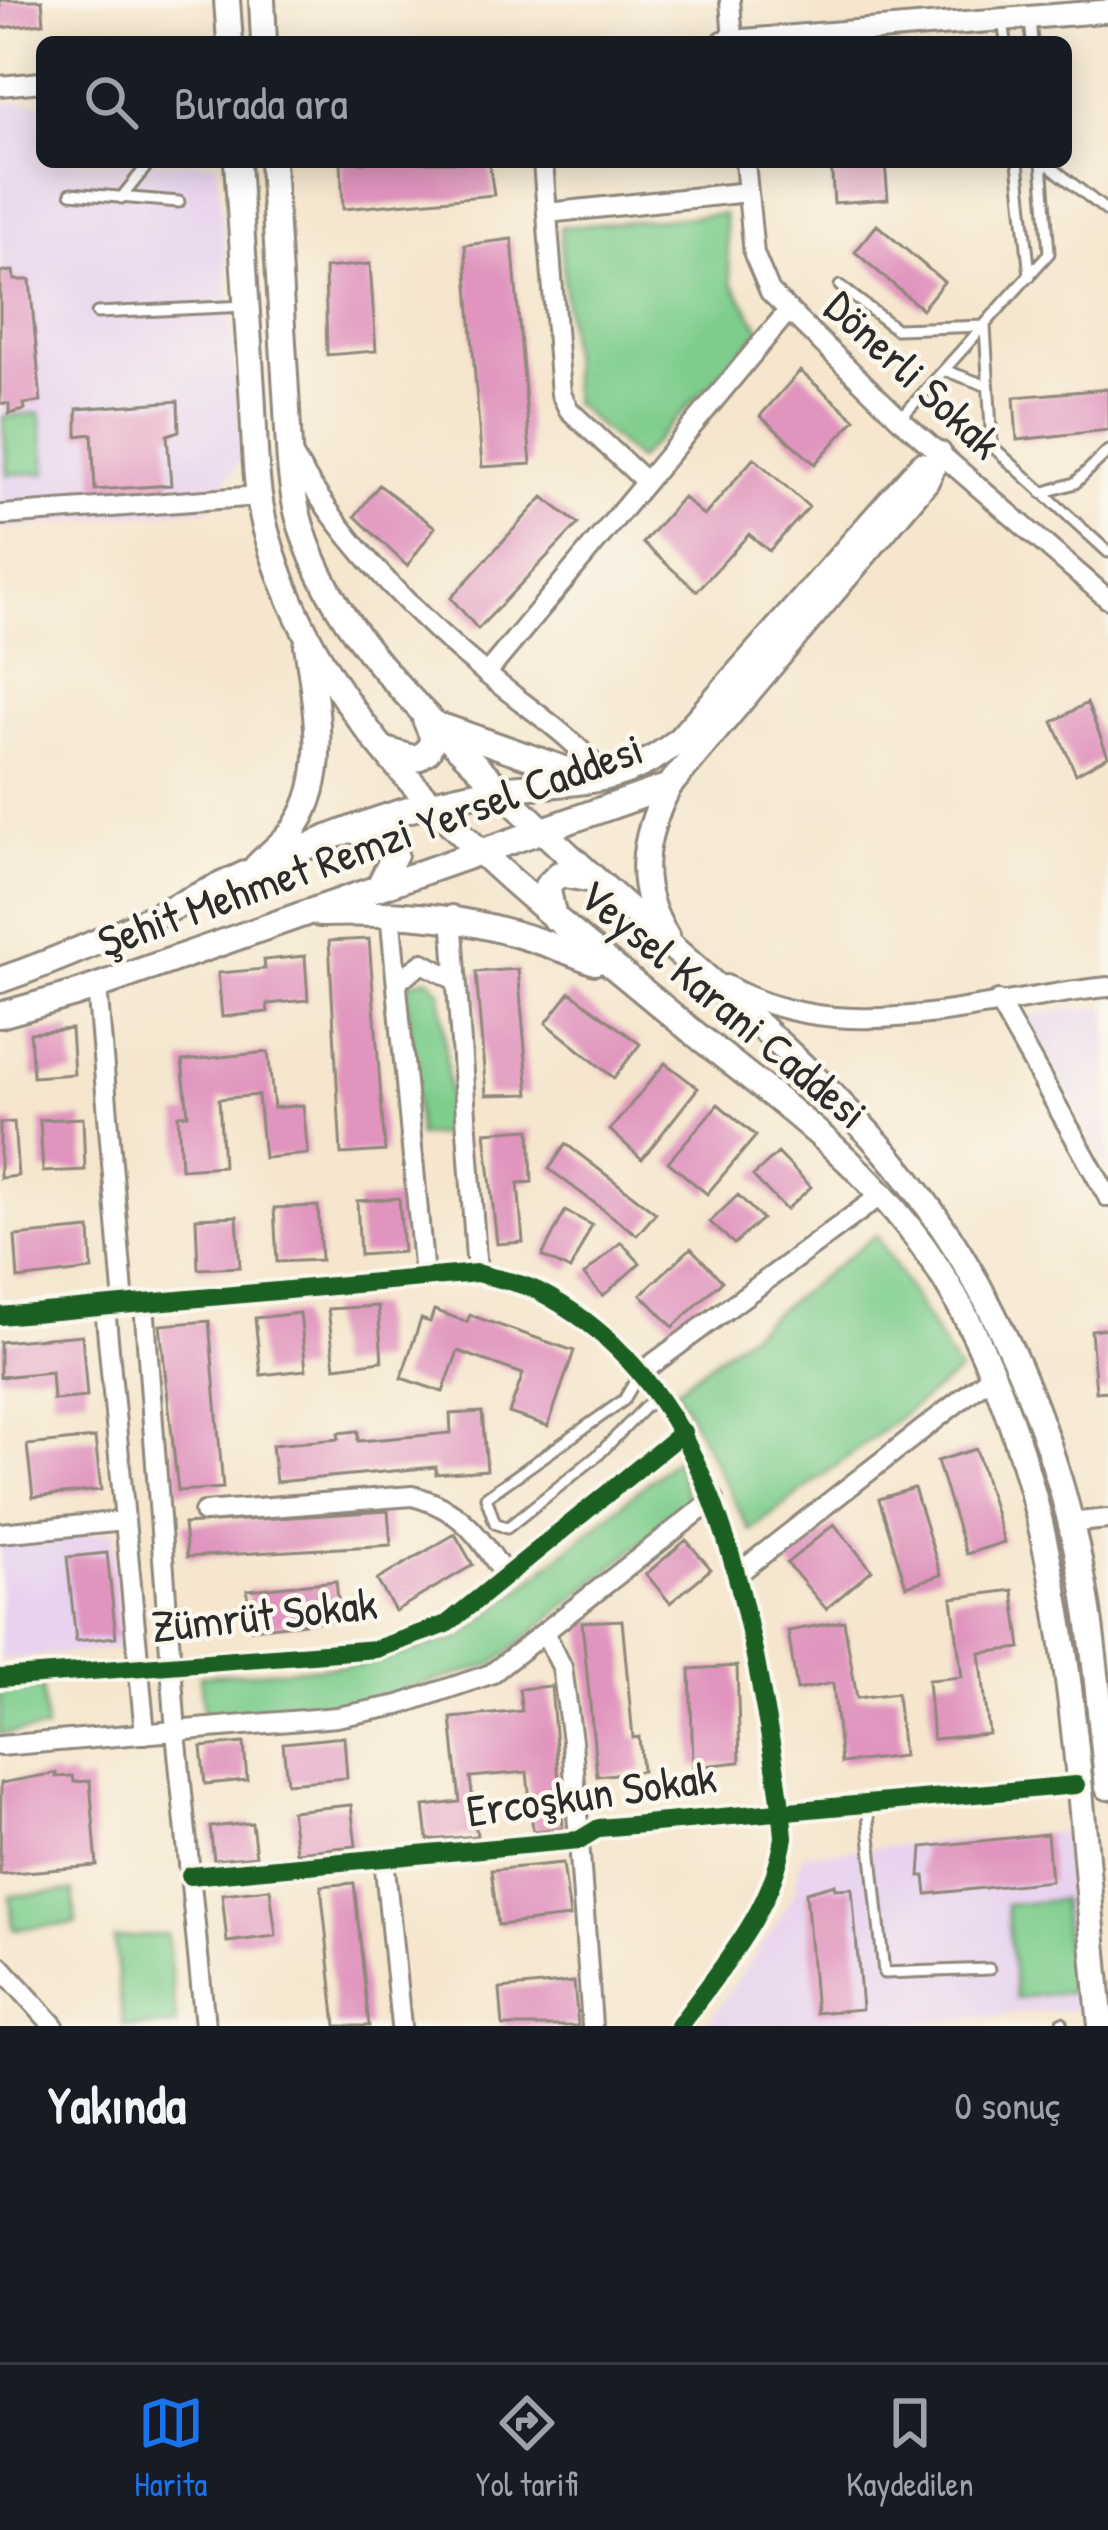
<!DOCTYPE html>
<html lang="tr">
<meta charset="utf-8">
<style>
:root{--surface:#171b24;--page:#20242c;--text:#f1f3f6;--muted:#9ea1a6;--line:#363941;--accent:#1a73e8}
body{margin:0;font-family:"Patrick Hand",sans-serif;background:var(--page);color:var(--text)}
.list{margin:0;padding:0;list-style:none}
h2{display:flex;justify-content:space-between;align-items:center;height:156px;margin:0;padding:0 48px;font-size:51px}
h2 small{font-size:39px;font-weight:400;color:var(--muted)}
.icon{flex:none;width:66px;height:66px;fill:none;stroke:currentColor;stroke-width:2;stroke-linecap:round;stroke-linejoin:round}
.map{position:relative;flex:none;width:1108px;height:2026px;overflow:hidden}
.search{position:absolute;background:var(--surface);box-shadow:0 6px 30px #0003;left:36px;right:36px;top:36px;height:132px;display:flex;align-items:center;gap:30px;box-sizing:border-box;padding:0 42px;border-radius:18px;color:var(--muted);font-size:45px}
.sheet{height:336px;background:var(--surface)}
nav{display:flex;justify-content:space-around;align-items:center;box-sizing:border-box;height:168px;border-top:3px solid var(--line);background:var(--surface);font-size:33px;color:var(--muted)}
nav a{display:grid;justify-items:center;gap:6px}
nav .on{color:var(--accent)}
.map>svg:first-child{display:block}
</style>
<div class="map">
<svg width="1108" height="2026" viewBox="0 0 1108 2026">
<rect width="100%" height="100%" fill="#fbf7ec"/>
<filter id="ink" filterUnits="userSpaceOnUse"><feTurbulence type="fractalNoise" baseFrequency=".00833" numOctaves="2"/><feDisplacementMap in="SourceGraphic" scale="24" xChannelSelector="R" yChannelSelector="G"/><feConvolveMatrix kernelMatrix="1 2 1 2 8 2 1 2 1" color-interpolation-filters="sRGB"/></filter>
<filter id="wash" filterUnits="userSpaceOnUse"><feTurbulence type="fractalNoise" baseFrequency=".004" numOctaves="4" result="noise"/><feDisplacementMap in="SourceGraphic" scale="48" xChannelSelector="R" yChannelSelector="G"/><feGaussianBlur stdDeviation="2.7" result="paint"/><feColorMatrix in="noise" values="0 0 0 0 0 0 0 0 0 0 0 0 0 0 0 0 0 1.4 0 .05"/><feComposite in="paint" operator="in"/></filter>
<g filter="url(#wash)">
<rect width="100%" height="100%" fill="#f5e6cd"/>
<path fill="#e7d2ef" d="M0 102H42V162H217L244 457 207 508 0 529Z
M1108 1007V1168L1025 1015Z
M113 1532 122 1648 0 1660V1541Z
M1063 1832 1079 2009 879 2026H705L778 1923 795 1890 802 1854Z"/>
<path fill="#7ecd8d" stroke="#547c5c" stroke-width="3" d="M724 214 731 281 761 330 637 460 573 403 560 227Z
M40 413 47 473 7 474 3 417Z
M429 978 441 992 452 1134 418 1136 407 992 411 982Z
M876 1235 959 1372 750 1531 676 1389Z
M676 1459 689 1504 494 1664 343 1708 204 1717 200 1676 368 1664 463 1637Z
M42 1687 46 1730 0 1734V1691Z
M73 1891 76 1924 13 1929 10 1896Z
M1061 1900 1070 1992 1016 1998 1006 1905Z
M167 1934 177 2026H123L114 1939Z"/>
<g id="blocks">
<path fill="#e094be" d="M0 0H42L44 23 0 28Z
M341 162H489L494 195 343 209Z
M831 162H885L888 199 834 203Z
M877 225 944 282 922 309 855 252Z
M512 239 531 464 482 467 465 245Z
M370 264 376 351 327 355 325 268Z
M13 271 14 280H30L41 402 24 404 25 410 9 414V404L0 403V272Z
M800 371 855 419 815 464 760 416Z
M1108 389V430L1017 440 1014 397Z
M178 401 179 431 167 435 171 485 95 490 92 434 77 436V409Z
M754 458 809 507 769 551 749 534 697 591 643 543 683 497 704 516Z
M379 485 435 527 407 566 355 516Z
M543 497 578 524 478 629 451 598Z
M1087 703 1108 756 1076 774 1053 722Z
M369 939 385 1151 341 1154 329 941Z
M305 956 308 1000 267 1004 268 1012 222 1017 218 973 265 969 264 960Z
M518 969 529 1094 486 1095 476 972Z
M570 992 640 1044 614 1078 546 1023Z
M71 1029 74 1074 33 1077 30 1033Z
M268 1052 274 1108 303 1105 308 1154 264 1158 258 1095 219 1099 223 1166 181 1169 178 1115 188 1114 182 1061Z
M665 1063 698 1088 642 1159 610 1130Z
M718 1104 756 1136 707 1194 668 1162Z
M83 1118 85 1170 43 1172 40 1120Z
M14 1122 18 1176 0 1178V1123Z
M530 1129 532 1182 518 1183 523 1242 497 1244 485 1132Z
M566 1144 656 1213 637 1235 549 1169Z
M778 1153 811 1187 786 1210 753 1176Z
M738 1195 762 1219 734 1244 710 1222Z
M399 1198 403 1252 360 1255 357 1201Z
M318 1206 321 1260 277 1262 274 1208Z
M565 1211 592 1225 570 1270 542 1256Z
M237 1216 240 1267 198 1269 196 1218Z
M90 1229 92 1270 18 1279 15 1236Z
M621 1242 640 1263 603 1296 584 1275Z
M691 1248 722 1281 673 1327 641 1294Z
M378 1306 382 1361 335 1367 328 1309Z
M434 1310 467 1322 470 1315 574 1351 548 1426 509 1413 523 1374 458 1351 443 1392 401 1378 421 1319 430 1322Z
M300 1313 306 1370 261 1375 255 1318Z
M209 1321 223 1488 178 1491 160 1325Z
M1108 1328V1391L1096 1392 1091 1330Z
M82 1335 87 1397 53 1400 51 1372 0 1377V1342Z
M482 1412 487 1470 436 1474V1467L276 1482 272 1445 339 1439 338 1433 358 1431V1441L451 1433 450 1414Z
M95 1438 101 1490 33 1497 27 1445Z
M976 1449 1004 1542 966 1554 937 1461Z
M914 1488 941 1575 906 1586 879 1499Z
M388 1511 391 1545 187 1557 184 1524Z
M834 1524 872 1570 826 1609 787 1563Z
M455 1534 473 1565 395 1611 377 1580Z
M686 1540 711 1569 670 1603 646 1574Z
M107 1553 116 1637 76 1641 67 1557Z
M336 1581 340 1619 251 1629 247 1590Z
M1013 1590 1021 1648 980 1653 989 1734 933 1739 928 1680 962 1677 952 1598Z
M622 1620 633 1738 639 1737 642 1771 597 1776 582 1622Z
M844 1621 857 1698 897 1693 903 1756 841 1763 833 1683 797 1690 788 1631Z
M737 1666 740 1762 693 1767 690 1669Z
M551 1686 563 1828 533 1831 527 1772 470 1777 477 1836 428 1840 424 1806 460 1802 451 1718 522 1711 519 1689Z
M344 1737 347 1778 287 1783 283 1743Z
M244 1743 247 1780 205 1784 201 1747Z
M56 1773V1777L73 1776 74 1782 90 1781 97 1866 0 1874 1 1783Z
M351 1805 356 1846 296 1852 291 1811Z
M252 1823 256 1856 214 1860 210 1827Z
M1047 1834 1051 1881 927 1894 925 1876H920L922 1847Z
M563 1863 570 1917 498 1925 491 1870Z
M354 1883 369 2026H336L321 1886Z
M835 1884V1889L852 1888 862 2009 816 2013 806 1892Z
M270 1889 276 1936 227 1942 222 1894Z
M574 1982 578 2026H503L500 1989Z"/>
</g>
</g>
<g filter="url(#ink)">
<use href="#blocks" fill-opacity="0" stroke="#90887c" stroke-width="3"/>
<g fill="none" stroke-linecap="round" stroke-linejoin="round">
<defs>
<path id="service" d="M1030 18 1032 42
M1003 20 1006 42
M1018 162 1030 276
M1045 162 1108 212
M71 193 179 202
M121 198 150 162
M840 286 896 329 985 326 992 446 1108 552
M97 313 246 306
M944 370 985 385
M900 419 1049 253 1042 162
M1042 493 1075 483 1108 451
M639 1374 624 1400 486 1497 495 1523 507 1528 597 1456 656 1396
M867 1806 884 1973 989 1969
M1062 2022 1063 2026"/>
<path id="minor" d="M730 0 733 42
M0 86 42 82
M543 162 561 394 569 410 645 481
M745 162 754 254 770 292 900 419 1108 599
M547 213 748 192
M292 454C341 540 412 613 489 676 530 710 575 737 607 780
M3 515 259 496
M486 674 789 310
M390 912 424 1276
M452 915 477 1273
M398 981 423 963 453 979
M726 985C844 1052 982 999 1108 987
M97 986 124 1305
M998 1001 1108 1197
M144 1303 176 1732 205 2026
M105 1307 145 1734
M0 1316 477 1273C496 1279 520 1282 538 1291 686 1367 733 1532 760 1683 769 1734 780 1785 784 1837 773 1911 722 1966 679 2026
M639 1374 880 1196
M204 1512 412 1496C460 1508 478 1534 504 1574
M1068 1523 1108 1519
M0 1533 125 1521
M740 1572 991 1376
M545 1633 562 1667 572 1741 592 2026
M0 1678 376 1649 447 1624 683 1432
M0 1746 337 1717 399 1705 491 1674 714 1499
M384 1858 401 2026
M190 1876 579 1840 599 1828 1076 1785
M0 1966 54 2026"/>
<path id="tertiary" d="M724 42 1108 11"/>
<path id="secondary" d="M227 0 230 42
M262 0 264 42
M237 162C242 238 247 314 252 390 255 436 254 486 266 531 325 745 508 878 671 1014 761 1089 856 1151 925 1249 1077 1468 1074 1771 1101 2026
M272 162C277 239 281 316 286 392 289 436 288 484 301 526 334 636 425 713 502 791 623 913 766 1018 880 1146 987 1267 1056 1428 1084 1586 1096 1652 1100 1720 1108 1787
M444 727 581 775
M386 750 416 759 428 751 433 738 425 719
M354 831C376 831 387 833 395 854L380 884
M257 866C269 853 288 840 297 824 330 773 315 701 307 645
M320 914C431 911 492 920 595 962
M554 918 547 886 559 874 593 880
M666 936C634 885 642 838 669 786
M0 980C164 925 316 820 488 791 562 779 617 792 679 740L922 465
M0 1015 75 994 669 786 926 481 939 454"/>
</defs>
<use href="#service" stroke="#90887c" stroke-width="15"/>
<use href="#minor" stroke="#90887c" stroke-width="24"/>
<use href="#tertiary" stroke="#90887c" stroke-width="27"/>
<use href="#secondary" stroke="#90887c" stroke-width="30"/>
<use href="#service" stroke="#fff" stroke-width="9"/>
<use href="#minor" stroke="#fff" stroke-width="18"/>
<use href="#tertiary" stroke="#fff" stroke-width="21"/>
<use href="#secondary" stroke="#fff" stroke-width="24"/>
<defs>
<path id="cycleway" d="M0 1316 477 1273C496 1279 520 1282 538 1291 686 1367 733 1532 760 1683 769 1734 780 1785 784 1837 773 1911 722 1966 679 2026
M0 1678 376 1649 447 1624 683 1432
M190 1876 579 1840 599 1828 1076 1785"/>
</defs>
<use href="#cycleway" stroke="#fbf7ec" stroke-width="26"/>
<use href="#cycleway" stroke="#1b5e20" stroke-width="18"/>
</g>
</g>
<g text-anchor="middle" dominant-baseline="central" stroke-width="9" stroke-linejoin="round" paint-order="stroke">
<g font-size="45" fill="#2b2b2b" stroke="#fbf7ec">
<text transform="translate(914 374) rotate(43)">Dönerli Sokak</text>
<text transform="translate(370 844) rotate(-20)">Şehit Mehmet Remzi Yersel Caddesi</text>
<text transform="translate(724 1003) rotate(40)">Veysel Karani Caddesi</text>
<text transform="translate(264 1614) rotate(-6)">Zümrüt Sokak</text>
<text transform="translate(591 1793) rotate(-8)">Ercoşkun Sokak</text>
</g>
</g>
</svg>
<div class="search"><svg class="icon" aria-label="search" viewBox="0 0 24 24"><circle cx="10" cy="10" r="6"/><path d="M15 15l6 6"/></svg>Burada ara</div>
</div>
<section class="sheet">
<h2>Yakında<small>0 sonuç</small></h2>
<ul class="list">
</ul>
</section>
<nav>
<a class="on"><svg class="icon" aria-label="map" viewBox="0 0 24 24"><path d="M3 6l6-2 6 2 6-2v14l-6 2-6-2-6 2zM9 4v14M15 6v14"/></svg>Harita</a>
<a><svg class="icon" aria-label="directions" viewBox="0 0 24 24"><path d="M12 3l9 9-9 9-9-9zM9 14v-3h6M13 9l2 2-2 2"/></svg>Yol tarifi</a>
<a><svg class="icon" aria-label="saved" viewBox="0 0 24 24"><path d="M7 4h10v16l-5-4-5 4z"/></svg>Kaydedilen</a>
</nav>
